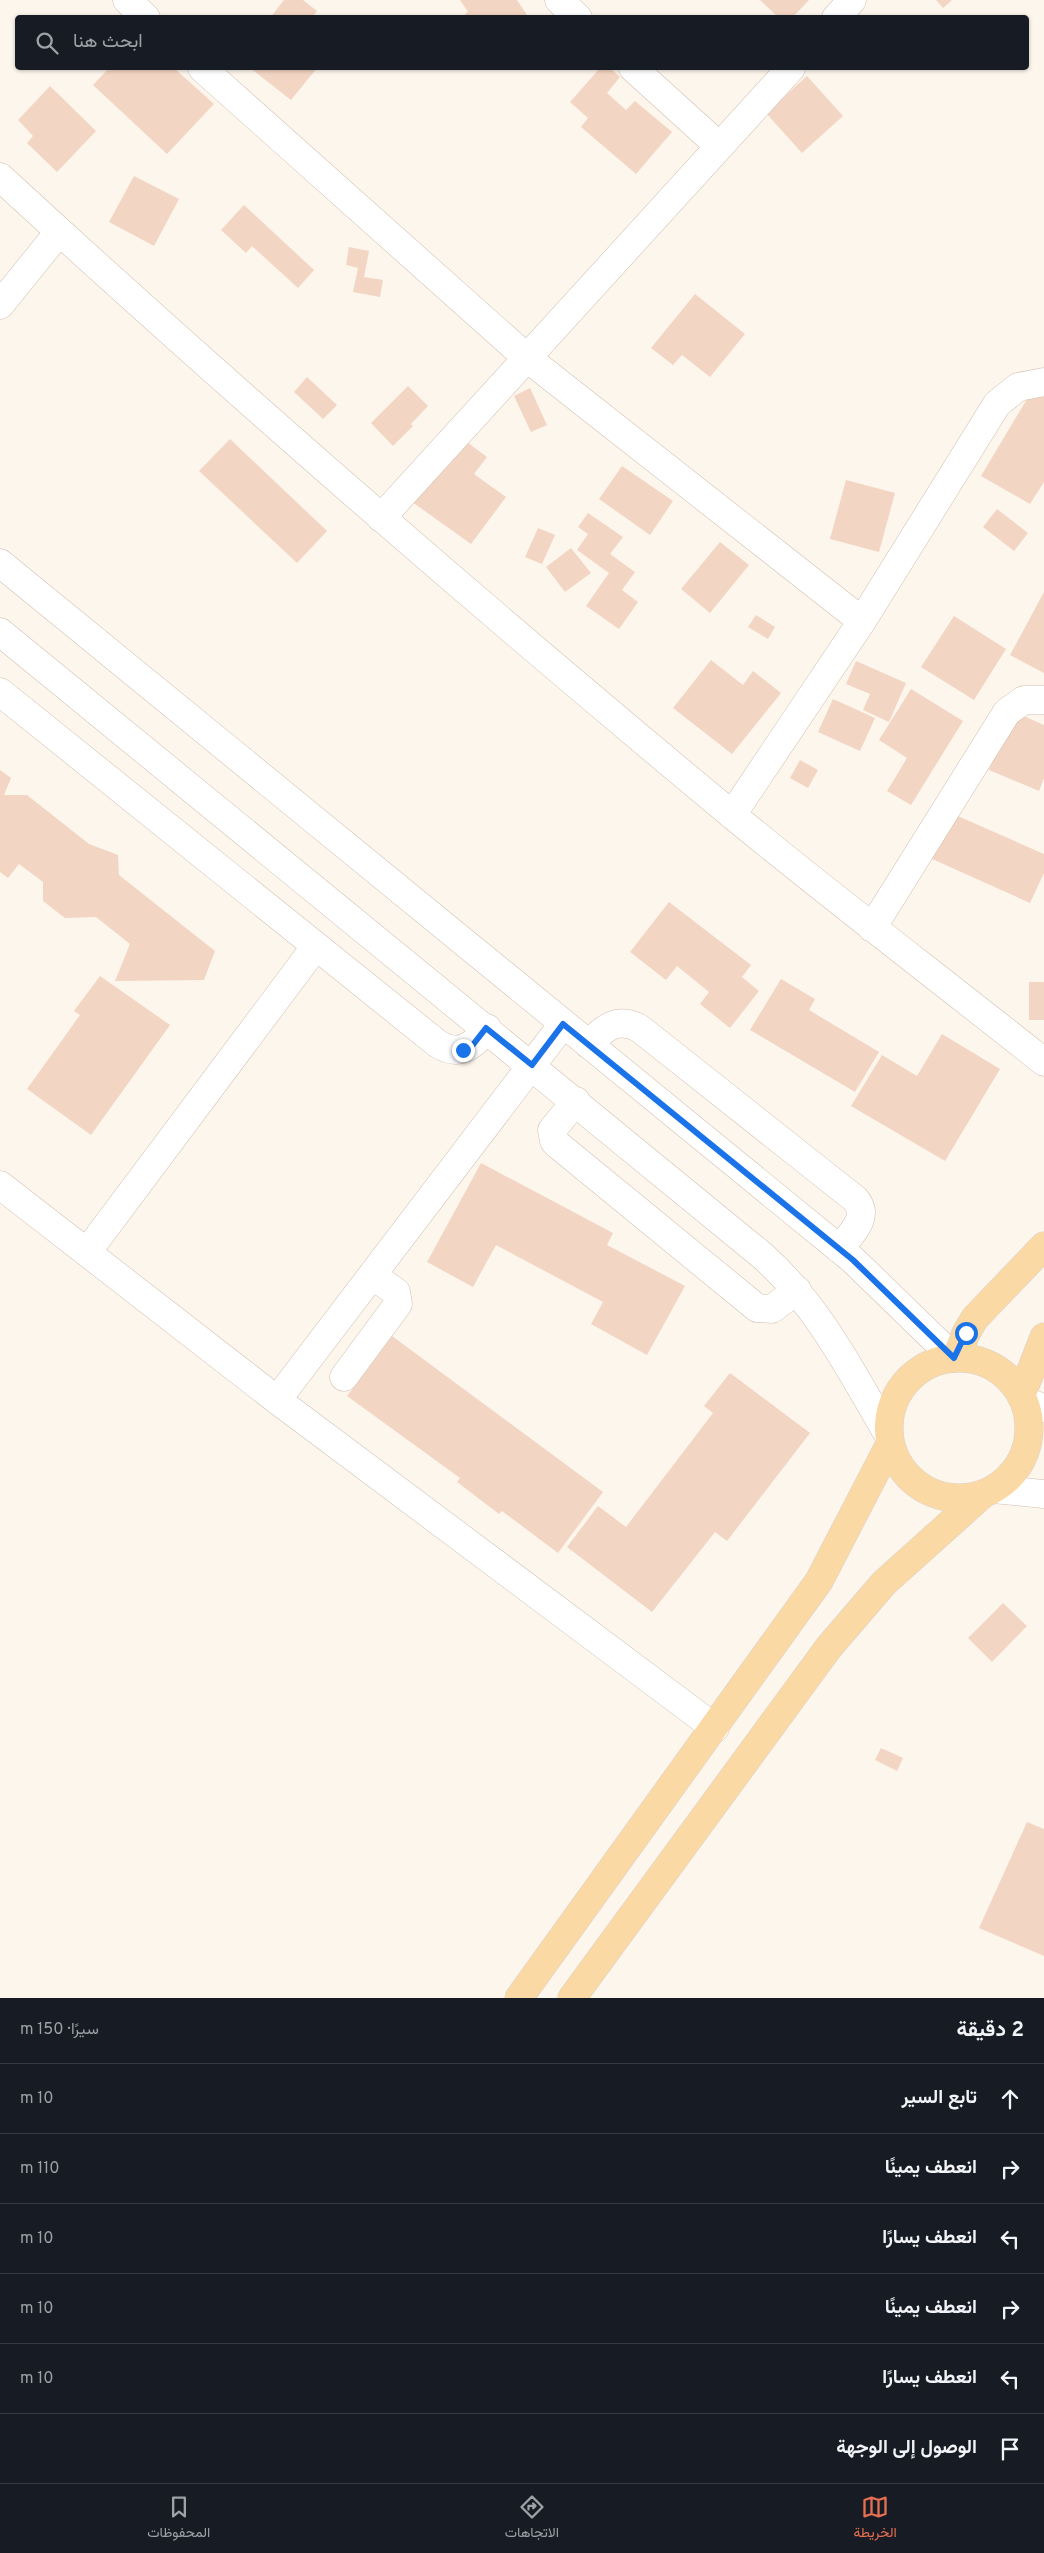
<!DOCTYPE html>
<html lang="ar">
<meta charset="utf-8">
<style>
:root{--surface:#171b24;--page:#20242c;--text:#f1f3f6;--muted:#9ea1a6;--line:#363941;--accent:#e76f51}
body{margin:0;font-family:Overpass,Vazirmatn,sans-serif;background:var(--page);color:var(--text);direction:rtl}
.stop{position:absolute;width:15px;height:15px;margin:-11px;border:4px solid #1a73e8;border-radius:50%;background:#fff}
.stop.end{background:#1a73e8;border-color:#fff;box-shadow:0 1px 5px #0008}
.list{margin:0;padding:0;list-style:none}
h2{display:flex;justify-content:space-between;align-items:center;height:65px;margin:0;padding:0 20px;font-size:21px}
h2 small{font-size:16px;font-weight:400;color:var(--muted)}
.list li{display:grid;grid-template-columns:32px 1fr auto;gap:15px;align-items:center;box-sizing:border-box;height:70px;padding:0 20px;border-top:1px solid var(--line)}
.list b{display:block;font-size:19px;white-space:nowrap}
.list em{font-size:16px;font-style:normal;color:var(--muted)}
.icon{flex:none;width:28px;height:28px;fill:none;stroke:currentColor;stroke-width:2;stroke-linecap:round;stroke-linejoin:round}
.map{position:relative;flex:none;width:1044px;height:1998px;overflow:hidden;direction:ltr}
.search{position:absolute;background:var(--surface);box-shadow:0 1px 4px #0004;left:15px;right:15px;top:15px;height:55px;display:flex;align-items:center;gap:12px;box-sizing:border-box;padding:0 18px;border-radius:5px;color:var(--muted);font-size:19px}
.sheet{height:485px;background:var(--surface)}
nav{display:flex;justify-content:space-around;align-items:center;box-sizing:border-box;height:70px;border-top:1px solid var(--line);background:var(--surface);font-size:14px;color:var(--muted)}
nav a{display:grid;justify-items:center;gap:2px}
nav .on{color:var(--accent)}
.map>svg:first-child{display:block}
</style>
<div class="map">
<svg width="1044" height="1998" viewBox="0 0 1044 1998">
<rect width="100%" height="100%" fill="#fdf6ec"/>
<path fill="#f3d5c3" d="M284 0H303L317 11 312 18H270Z
M460 0H517L529 18H467L465 14 468 12Z
M760 0H809L792 18H779Z
M936 0H952L943 8Z
M109 68H174L214 104 167 154 93 85Z
M250 68H317L291 100Z
M600 68H610L620 77 607 93 626 110 635 101 672 132 636 174 581 127 588 118 570 102Z
M807 76 843 116 802 153 766 113Z
M50 86 96 131 57 172 27 143 33 136 18 120Z
M134 176 179 199 154 246 109 222Z
M244 205 314 270 298 288 252 246 246 253 221 230Z
M349 247 369 251 364 277 383 280 380 297 353 292 358 268 346 265Z
M695 294 745 334 710 377 682 355 673 365 651 348Z
M307 377 337 405 323 419 294 392Z
M408 386 428 406 411 424 413 426 393 446 371 423Z
M530 388 547 425 531 432 514 396Z
M1033 389 1044 396V482L1030 504 981 476Z
M456 434 487 457 474 474 506 497 471 544 408 499Z
M230 439 327 531 297 563 199 471Z
M622 466 673 501 650 535 599 499Z
M846 480 895 493 879 552 830 539Z
M997 509 1028 533 1014 551 983 527Z
M588 513 623 537 610 554 635 572 622 590 638 602 619 629 586 606 609 573 577 550 588 534 578 527Z
M538 528 555 535 542 564 525 557Z
M720 542 749 565 710 613 681 589Z
M571 548 591 573 565 592 546 567Z
M1044 592V673L1010 655Z
M756 615 775 627 768 639 748 627Z
M954 616 1006 649 974 700 921 667Z
M711 660 743 685 753 671 781 693 732 754 673 708Z
M856 661 906 683 889 722 863 710 870 694 846 684Z
M911 689 963 721 911 805 887 791 907 758 879 740Z
M833 699 875 718 860 751 818 732Z
M1014 712 1044 725V778L1039 791 989 770Z
M800 760 818 770 808 788 790 778Z
M0 770 11 778 4 795H27L89 844 118 855 119 875 215 951 204 980 115 981 130 944 96 917 65 918 43 901V882L19 864 8 878 0 872Z
M951 813 1044 854V873L1030 903 930 858Z
M669 902 751 965 742 977 759 991 730 1028 700 1004 709 992 677 966 666 980 630 952Z
M100 976 170 1025 91 1135 27 1089 80 1015 74 1011Z
M781 979 815 999 809 1010 879 1052 855 1092 750 1030Z
M1029 982H1044V1020H1029Z
M942 1034 1000 1069 945 1161 851 1106 882 1055 917 1076Z
M481 1163 613 1233 607 1245 685 1286 647 1355 591 1324 603 1302 496 1245 473 1287 427 1262Z
M392 1336 603 1492 558 1553 502 1511 499 1514 457 1482 460 1478 347 1396Z
M730 1373 810 1433 727 1541 715 1532 652 1612 567 1547 598 1506 626 1527 713 1413 704 1406Z
M1003 1603 1027 1626 992 1662 968 1638Z
M881 1748 903 1758 897 1771 875 1760Z
M1027 1822 1044 1829V1956L979 1928Z"/>
<g fill="none" stroke-linecap="round" stroke-linejoin="round">
<defs>
<path id="minor" d="M127 0 146 18
M559 0 578 18
M836 18 852 0
M202 68 527 358 862 621
M633 68 719 146
M0 177C238 396 483 608 731 814 834 899 940 979 1044 1062
M0 305 59 232
M381 518 791 68
M0 563 853 1260 954 1358
M0 632 764 1257C819 1307 852 1373 889 1436
M0 692 438 1044C459 1057 474 1046 487 1028
M732 815 862 621 997 404 1018 387 1044 382
M872 928 1007 712 1024 700H1044
M588 1044C604 1029 616 1016 639 1028L855 1199C871 1217 851 1234 839 1249
M576 1101 552 1130 554 1141 558 1145 757 1308 772 1309 797 1290
M0 1185 277 1400 715 1728
M87 1252 316 946
M344 1377 398 1304 396 1292 372 1275
M277 1400 563 1024
M1024 1401 1044 1408
M994 1489 1044 1494"/>
<path id="major" d="M956 1358 966 1333 975 1318 1044 1246
M889 1428a70 70 0 1 1 140 0a70 70 0 1 1-140 0Z
M1021 1396 1044 1337
M519 1998 819 1581 890 1444
M572 1998 829 1647 884 1583 983 1494"/>
</defs>
<use href="#minor" stroke="#d1beb0" stroke-width="29"/>
<use href="#major" stroke="#dad1cd" stroke-width="29"/>
<use href="#minor" stroke="#fff" stroke-width="28"/>
<use href="#major" stroke="#fbd9a5" stroke-width="28"/>
</g>
<g fill="none" stroke-linecap="round" stroke-linejoin="round">
<path stroke="#1a73e8" stroke-width="6" d="M463 1050 472 1046 486 1028 532 1065 563 1024 853 1260 954 1358 966 1333"/>
</g>
</svg>
<div class="stop" style="left:966px;top:1333px"></div>
<div class="stop end" style="left:463px;top:1050px"></div>
<div class="search"><svg class="icon" aria-label="search" viewBox="0 0 24 24"><circle cx="10" cy="10" r="6"/><path d="M15 15l6 6"/></svg>ابحث هنا</div>
</div>
<section class="sheet">
<h2>2 دقيقة<small>سيرًا · 150 m</small></h2>
<ul class="list">
<li><svg class="icon" aria-label="ahead" viewBox="0 0 24 24"><path d="M12 20V5M6 11l6-6 6 6"/></svg><div><b>تابع السير</b></div><em>10 m</em></li>
<li><svg class="icon" aria-label="right" viewBox="0 0 24 24"><path d="M7 20v-9h11M14 6l5 5-5 5"/></svg><div><b>انعطف يمينًا</b></div><em>110 m</em></li>
<li><svg class="icon" aria-label="left" viewBox="0 0 24 24"><path d="M17 20v-9H6M10 6l-5 5 5 5"/></svg><div><b>انعطف يسارًا</b></div><em>10 m</em></li>
<li><svg class="icon" aria-label="right" viewBox="0 0 24 24"><path d="M7 20v-9h11M14 6l5 5-5 5"/></svg><div><b>انعطف يمينًا</b></div><em>10 m</em></li>
<li><svg class="icon" aria-label="left" viewBox="0 0 24 24"><path d="M17 20v-9H6M10 6l-5 5 5 5"/></svg><div><b>انعطف يسارًا</b></div><em>10 m</em></li>
<li><svg class="icon" aria-label="arrive" viewBox="0 0 24 24"><path d="M6 21V4h12l-3 4 3 4H6"/></svg><div><b>الوصول إلى الوجهة</b></div></li>
</ul>
</section>
<nav>
<a class="on"><svg class="icon" aria-label="map" viewBox="0 0 24 24"><path d="M3 6l6-2 6 2 6-2v14l-6 2-6-2-6 2zM9 4v14M15 6v14"/></svg>الخريطة</a>
<a><svg class="icon" aria-label="directions" viewBox="0 0 24 24"><path d="M12 3l9 9-9 9-9-9zM9 14v-3h6M13 9l2 2-2 2"/></svg>الاتجاهات</a>
<a><svg class="icon" aria-label="saved" viewBox="0 0 24 24"><path d="M7 4h10v16l-5-4-5 4z"/></svg>المحفوظات</a>
</nav>
